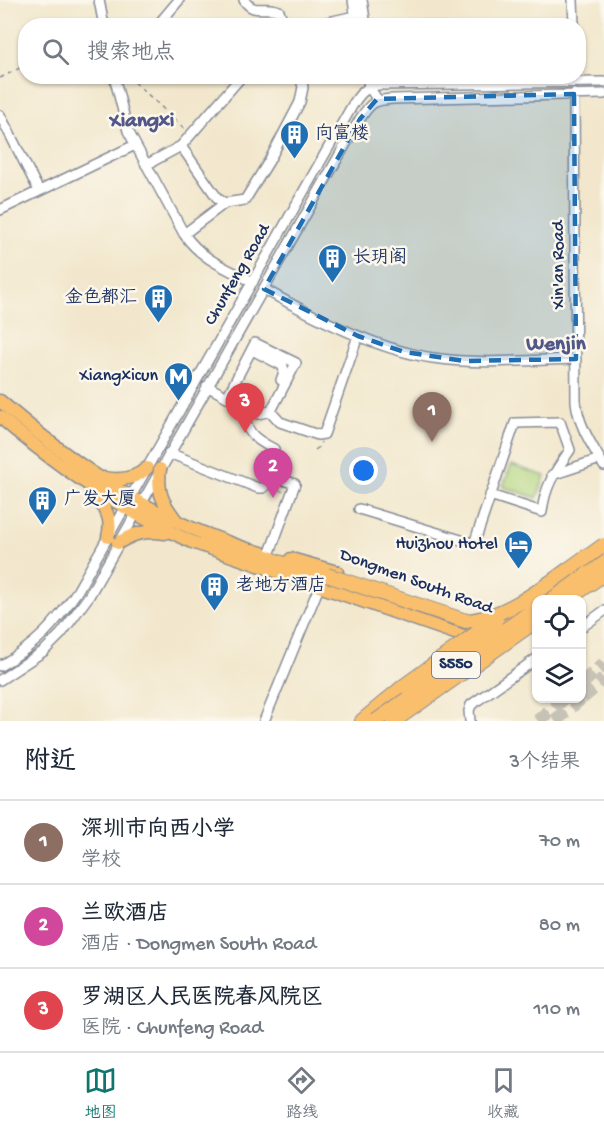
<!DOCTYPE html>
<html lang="zh">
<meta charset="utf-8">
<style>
:root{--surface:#fff;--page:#f6f6f7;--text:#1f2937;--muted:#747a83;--line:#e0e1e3;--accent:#0f766e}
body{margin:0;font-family:"Gochi Hand","LXGW WenKai TC",sans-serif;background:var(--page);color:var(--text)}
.controls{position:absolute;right:18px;bottom:18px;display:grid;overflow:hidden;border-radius:12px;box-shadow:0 2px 4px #0004}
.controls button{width:54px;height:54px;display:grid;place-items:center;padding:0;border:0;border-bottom:2px solid var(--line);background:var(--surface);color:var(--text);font:30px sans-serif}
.you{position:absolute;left:364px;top:471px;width:21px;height:21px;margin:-15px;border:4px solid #fff;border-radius:50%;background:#1a73e8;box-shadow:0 0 0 9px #1a73e833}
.badge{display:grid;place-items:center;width:39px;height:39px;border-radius:50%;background:var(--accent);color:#fff;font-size:20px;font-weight:700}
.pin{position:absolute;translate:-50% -50px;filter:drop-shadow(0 2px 3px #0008)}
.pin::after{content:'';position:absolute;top:32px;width:21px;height:18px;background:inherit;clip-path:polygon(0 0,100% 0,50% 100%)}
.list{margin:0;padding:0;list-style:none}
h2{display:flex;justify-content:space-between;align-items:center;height:78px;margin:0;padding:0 24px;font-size:26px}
h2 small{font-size:20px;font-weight:400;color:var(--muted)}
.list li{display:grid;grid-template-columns:39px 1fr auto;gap:18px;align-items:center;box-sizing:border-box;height:84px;padding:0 24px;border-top:2px solid var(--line)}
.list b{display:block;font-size:22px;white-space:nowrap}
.list p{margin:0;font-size:20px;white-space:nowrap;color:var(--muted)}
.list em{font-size:20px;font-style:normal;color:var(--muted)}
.icon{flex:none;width:33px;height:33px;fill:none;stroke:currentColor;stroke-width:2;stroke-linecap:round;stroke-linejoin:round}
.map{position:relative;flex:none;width:604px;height:721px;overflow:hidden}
.search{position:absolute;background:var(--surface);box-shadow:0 2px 4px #0004;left:18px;right:18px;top:18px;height:66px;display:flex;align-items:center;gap:15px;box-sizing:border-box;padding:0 21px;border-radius:24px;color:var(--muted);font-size:22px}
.sheet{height:330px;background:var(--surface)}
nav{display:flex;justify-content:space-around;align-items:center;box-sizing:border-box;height:84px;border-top:2px solid var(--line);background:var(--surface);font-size:16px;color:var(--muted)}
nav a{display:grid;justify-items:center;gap:3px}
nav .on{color:var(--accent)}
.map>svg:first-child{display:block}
</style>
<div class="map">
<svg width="604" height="721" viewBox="0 0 604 721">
<rect width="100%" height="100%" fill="#fbf7ec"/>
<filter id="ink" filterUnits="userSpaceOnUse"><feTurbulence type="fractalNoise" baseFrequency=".0167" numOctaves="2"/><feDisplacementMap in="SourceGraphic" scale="12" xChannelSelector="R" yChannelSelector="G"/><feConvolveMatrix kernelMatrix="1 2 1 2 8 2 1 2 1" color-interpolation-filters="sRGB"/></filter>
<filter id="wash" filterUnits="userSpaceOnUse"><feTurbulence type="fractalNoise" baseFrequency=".008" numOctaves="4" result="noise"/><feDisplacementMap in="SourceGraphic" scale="24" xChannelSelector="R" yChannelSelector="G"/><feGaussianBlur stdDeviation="1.35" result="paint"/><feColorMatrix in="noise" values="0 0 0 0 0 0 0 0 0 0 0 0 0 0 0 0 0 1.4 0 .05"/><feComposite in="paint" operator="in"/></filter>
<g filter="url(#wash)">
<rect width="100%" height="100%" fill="#f2e7cc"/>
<path fill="#b2d67f" stroke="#66826e" stroke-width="1.5" d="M511 465 545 476 537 498 503 487Z"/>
</g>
<g filter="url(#ink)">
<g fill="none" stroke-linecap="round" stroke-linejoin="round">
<path stroke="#c7c2b6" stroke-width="9" stroke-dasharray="9 4.5" stroke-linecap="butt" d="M279 491 280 489"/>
<path stroke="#c7c2b6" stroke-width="14" stroke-dasharray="14 7" stroke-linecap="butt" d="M582 683 604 664
M582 698 604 679
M538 721 564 698
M555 721 581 698"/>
<defs>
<path id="minor" d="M99 0 104 26
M244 0C255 16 264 4 279 11L285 26
M353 0 357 26
M362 0 366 26
M573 0 574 26
M157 26 179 0
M310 26 364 14
M114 76 128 131 184 234C202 260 226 268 253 282
M367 76 369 87 377 99
M574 94 576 401C578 425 592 445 604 466
M0 115 39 191
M181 146 218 199 225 203 245 200 269 161 300 102 303 87 300 76
M146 165 181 146 242 76
M0 210 135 145
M184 234 225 203
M264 289C313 317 377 350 433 358 480 365 529 360 576 359
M252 350 283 366 284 372 281 380
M207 386 258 414 271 411 296 363 255 343 227 397
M245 407C243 431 254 439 274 449
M271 412 280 422 318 435 324 434 358 336
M169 453 258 488H263L275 477 295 484 269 555
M552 475 600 459
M359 509 474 544 515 423 560 422 570 450C555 472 545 485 542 512L490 495
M582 627 604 611
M0 666C37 644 54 626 78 590L352 106C359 95 364 88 377 85L604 82
M0 680 44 651 61 634 89 596 360 119C371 102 374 100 393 99L604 94
M264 721 319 587
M470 721 469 711 471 705 536 659"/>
<path id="major" d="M0 401C66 458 136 509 219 539 233 544 247 550 262 553
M0 417C59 468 121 510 192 542L475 640
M160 469C157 492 162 502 176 520
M104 478C120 481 135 479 147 468
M92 494C106 508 113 518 108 537
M118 543C134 533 146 530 165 533
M291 559 337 572
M489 631 532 601"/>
<path id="highway" d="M253 551 278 562 327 575
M548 600 604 559
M567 600 604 574
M362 721 404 686"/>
</defs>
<use href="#minor" stroke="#868b95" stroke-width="12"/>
<use href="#major" stroke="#868b95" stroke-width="15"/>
<use href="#highway" stroke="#868b95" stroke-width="16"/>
<path stroke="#868b95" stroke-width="1.5" stroke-dasharray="4.5 4.5" stroke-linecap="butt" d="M128 76 185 129
M0 78 26 65
M315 450 319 447 321 442"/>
<use href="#minor" stroke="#fff" stroke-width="9"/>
<use href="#major" stroke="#f9bf6d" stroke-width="12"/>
<use href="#highway" stroke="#f9bf6d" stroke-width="14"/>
<defs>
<path id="highway-bridge" d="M582 561 604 545
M327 575 466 621C509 618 552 580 587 556
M404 686 496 619
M376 721 536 608
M394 721 536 621"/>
</defs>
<use href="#highway-bridge" stroke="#868b95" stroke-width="16" stroke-linecap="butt"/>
<use href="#highway-bridge" stroke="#f9bf6d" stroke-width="14"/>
</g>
</g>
<path fill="#1f6fb2" fill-opacity="0.2" stroke="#1f6fb2" stroke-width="4.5" stroke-dasharray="12 8" stroke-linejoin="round" d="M574 94 576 359 465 361 404 352 358 336 264 289 360 119 377 99Z"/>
<defs>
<symbol id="building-pin" viewBox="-11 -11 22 30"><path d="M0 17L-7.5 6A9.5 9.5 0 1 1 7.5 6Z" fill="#1f6fb2" stroke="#fbf7ec"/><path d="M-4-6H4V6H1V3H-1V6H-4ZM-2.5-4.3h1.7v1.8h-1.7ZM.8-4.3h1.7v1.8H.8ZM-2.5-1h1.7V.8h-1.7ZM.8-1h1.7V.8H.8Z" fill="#fff"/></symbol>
<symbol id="metro-pin" viewBox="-11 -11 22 30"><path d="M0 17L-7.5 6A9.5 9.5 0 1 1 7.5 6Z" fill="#1f6fb2" stroke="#fbf7ec"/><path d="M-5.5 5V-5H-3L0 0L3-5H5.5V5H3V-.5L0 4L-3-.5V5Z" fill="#fff"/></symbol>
<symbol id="hotel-pin" viewBox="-11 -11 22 30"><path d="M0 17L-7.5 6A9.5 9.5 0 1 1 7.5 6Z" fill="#1f6fb2" stroke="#fbf7ec"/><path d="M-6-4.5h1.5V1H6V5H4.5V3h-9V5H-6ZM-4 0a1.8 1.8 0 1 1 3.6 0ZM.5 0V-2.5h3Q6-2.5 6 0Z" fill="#fff"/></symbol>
</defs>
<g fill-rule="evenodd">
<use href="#building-pin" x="278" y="118" width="33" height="45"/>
<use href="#building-pin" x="316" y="242" width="33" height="45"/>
<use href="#building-pin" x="142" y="282" width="33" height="45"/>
<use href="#metro-pin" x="162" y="360" width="33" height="45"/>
<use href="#building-pin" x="26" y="484" width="33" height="45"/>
<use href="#hotel-pin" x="502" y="528" width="33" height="45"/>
<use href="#building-pin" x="198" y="570" width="33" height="45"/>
</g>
<g text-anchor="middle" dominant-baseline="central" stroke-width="5" stroke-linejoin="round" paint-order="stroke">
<rect fill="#fbf7ec" stroke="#5e6b89" stroke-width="1.5" x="432" y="652" width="48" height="26" rx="4.5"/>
<g font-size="16" font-weight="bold" fill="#1b2f5e">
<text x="456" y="665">S550</text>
</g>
<g font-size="18" fill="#1b2f5e" stroke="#fbf7ec" text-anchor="start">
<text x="315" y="134">向富楼</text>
<text x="353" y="258">长玥阁</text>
<text x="137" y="298" text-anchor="end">金色都汇</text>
<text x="158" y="376" text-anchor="end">Xiangxicun</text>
<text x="64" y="500">广发大厦</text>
<text x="498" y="544" text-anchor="end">Huizhou Hotel</text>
<text x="236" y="586">老地方酒店</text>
</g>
<g font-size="18" fill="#1b2f5e" stroke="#fbf7ec">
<text transform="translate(559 265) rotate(-90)">Xin'an Road</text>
<text transform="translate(238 275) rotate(-60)">Chunfeng Road</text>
<text transform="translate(416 582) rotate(20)">Dongmen South Road</text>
</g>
<g font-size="21" font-weight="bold" fill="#515788" stroke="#fbf7ec">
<text x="142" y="122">Xiangxi</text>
<text x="556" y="345">Wenjin</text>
</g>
</g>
</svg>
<div class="controls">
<button><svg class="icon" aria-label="locate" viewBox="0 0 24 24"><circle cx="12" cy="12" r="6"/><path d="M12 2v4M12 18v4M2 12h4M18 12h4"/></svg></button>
<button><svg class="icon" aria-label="layers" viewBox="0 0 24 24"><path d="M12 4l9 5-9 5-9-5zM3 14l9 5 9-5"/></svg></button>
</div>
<div class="you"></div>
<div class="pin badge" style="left:432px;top:442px;background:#8d6e63">1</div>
<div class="pin badge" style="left:273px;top:498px;background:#d1479c">2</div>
<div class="pin badge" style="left:245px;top:433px;background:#e0444e">3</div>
<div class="search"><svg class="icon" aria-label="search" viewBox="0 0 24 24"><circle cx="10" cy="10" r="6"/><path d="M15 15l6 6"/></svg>搜索地点</div>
</div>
<section class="sheet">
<h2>附近<small>3个结果</small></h2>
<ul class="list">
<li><span class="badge" style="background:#8d6e63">1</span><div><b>深圳市向西小学</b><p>学校</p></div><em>70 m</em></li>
<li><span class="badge" style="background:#d1479c">2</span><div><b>兰欧酒店</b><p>酒店 · Dongmen South Road</p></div><em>80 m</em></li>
<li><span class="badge" style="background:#e0444e">3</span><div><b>罗湖区人民医院春风院区</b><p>医院 · Chunfeng Road</p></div><em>110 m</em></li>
</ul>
</section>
<nav>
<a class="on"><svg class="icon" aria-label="map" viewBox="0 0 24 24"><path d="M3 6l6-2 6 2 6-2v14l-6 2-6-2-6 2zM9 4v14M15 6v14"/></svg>地图</a>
<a><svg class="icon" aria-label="directions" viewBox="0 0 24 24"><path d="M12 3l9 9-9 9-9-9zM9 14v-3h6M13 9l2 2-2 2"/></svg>路线</a>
<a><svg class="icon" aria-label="saved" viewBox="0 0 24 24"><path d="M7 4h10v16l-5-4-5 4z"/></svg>收藏</a>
</nav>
